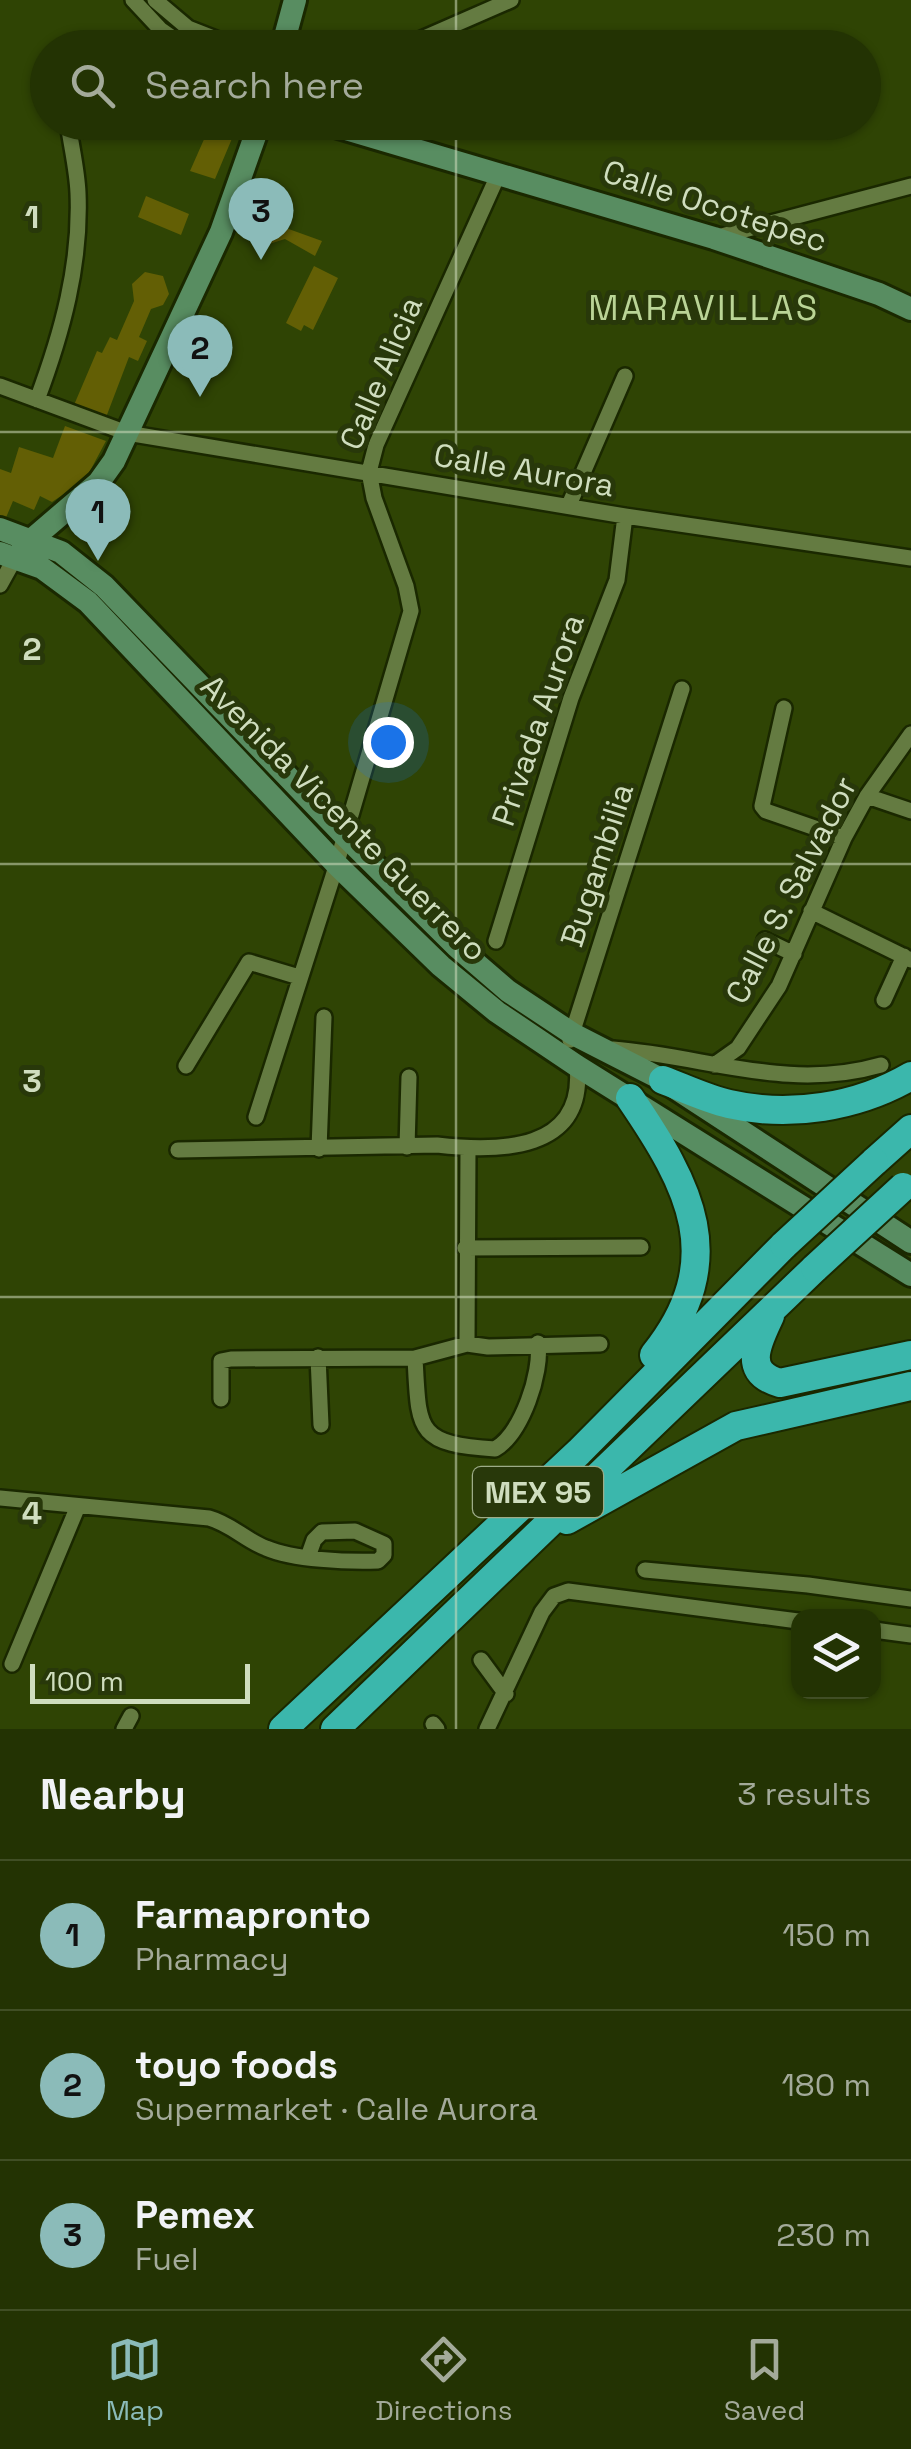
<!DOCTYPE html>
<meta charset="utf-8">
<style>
:root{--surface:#233303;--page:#2b3b0d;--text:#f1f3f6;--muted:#a3aa9a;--line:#404e25;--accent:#8bbbb9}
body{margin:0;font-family:"Space Grotesk",sans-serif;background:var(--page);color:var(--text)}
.controls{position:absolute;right:30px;bottom:30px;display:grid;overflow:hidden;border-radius:20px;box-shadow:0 2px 8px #0004}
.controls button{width:90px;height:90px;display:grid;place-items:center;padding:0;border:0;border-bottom:2px solid var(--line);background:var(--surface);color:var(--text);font:50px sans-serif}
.scale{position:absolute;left:30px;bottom:25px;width:220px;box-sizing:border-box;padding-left:10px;border:5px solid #cfddbe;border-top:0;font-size:28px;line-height:35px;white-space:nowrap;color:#cfddbe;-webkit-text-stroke:8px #28380a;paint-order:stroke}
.you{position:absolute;left:388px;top:742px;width:35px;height:35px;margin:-25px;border:8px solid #fff;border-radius:50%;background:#1a73e8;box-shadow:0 0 0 15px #1a73e833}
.badge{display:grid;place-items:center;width:65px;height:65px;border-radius:50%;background:var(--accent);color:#111;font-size:32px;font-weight:700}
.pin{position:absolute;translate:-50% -82px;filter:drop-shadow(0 2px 5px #0008)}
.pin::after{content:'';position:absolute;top:52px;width:35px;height:30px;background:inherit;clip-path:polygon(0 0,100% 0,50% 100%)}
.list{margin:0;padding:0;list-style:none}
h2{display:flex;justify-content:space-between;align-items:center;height:130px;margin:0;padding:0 40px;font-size:42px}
h2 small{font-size:32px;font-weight:400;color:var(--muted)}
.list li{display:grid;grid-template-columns:65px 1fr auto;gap:30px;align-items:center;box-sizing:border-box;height:150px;padding:0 40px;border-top:2px solid var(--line)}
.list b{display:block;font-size:38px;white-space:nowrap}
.list p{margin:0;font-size:32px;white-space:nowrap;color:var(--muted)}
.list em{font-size:32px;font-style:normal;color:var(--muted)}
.icon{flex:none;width:55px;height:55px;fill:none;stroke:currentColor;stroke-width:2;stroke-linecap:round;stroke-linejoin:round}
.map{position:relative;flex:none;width:911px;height:1729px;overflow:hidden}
.search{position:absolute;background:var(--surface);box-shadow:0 2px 8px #0004;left:30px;right:30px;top:30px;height:110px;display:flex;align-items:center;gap:25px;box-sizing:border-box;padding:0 35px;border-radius:55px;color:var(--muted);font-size:38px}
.sheet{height:580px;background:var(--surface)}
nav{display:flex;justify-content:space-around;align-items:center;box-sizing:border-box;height:140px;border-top:2px solid var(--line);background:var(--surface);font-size:28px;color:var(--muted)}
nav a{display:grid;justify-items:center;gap:5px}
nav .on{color:var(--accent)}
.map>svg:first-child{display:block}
</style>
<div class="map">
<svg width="911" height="1729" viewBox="0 0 911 1729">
<rect width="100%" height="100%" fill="#2f4404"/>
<path fill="#635f05" d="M209 128 236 129 215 179 190 171Z
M146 196 189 214 181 235 138 217Z
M247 214 322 241 315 256 285 239 269 244 239 232Z
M314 266 338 278 313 330 304 325 301 331 286 323Z
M145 272 163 276 169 294 163 305 151 309 139 337 147 341 138 361 129 357 105 420 74 405 97 351 102 353 110 337 117 340 134 301 132 284Z
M65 426 106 441 90 471 76 486 52 502 40 496 34 510 13 501 5 520 0 518V469L11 473 19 447 53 458Z"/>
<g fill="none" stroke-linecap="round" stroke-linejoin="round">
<defs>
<path id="street" d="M133 0 161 30 187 48
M155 0 188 28 239 48
M401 48 511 0
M714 238 911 186
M0 386 127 433 625 516 911 558
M37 400C62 333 81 265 78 193 77 169 71 146 68 122
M569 505 625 376
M0 585 15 558
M784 708 762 806 766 811 844 838
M867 796 911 811
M811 911 911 960
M765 940 794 954
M496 941 571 698 617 580 625 516
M884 1000 904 956
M570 1040 682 689
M613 1049C706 1056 787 1092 881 1065
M714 1065 738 1048 779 986 844 838 867 796 911 734
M186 1066 249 962 299 977
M256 1117 333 876 411 611 406 586 374 498 369 472 376 445 499 173
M407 1147 409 1077
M319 1149 324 1017
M178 1150 437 1145C499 1152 586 1152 577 1066
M465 1248 641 1247
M467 1344 468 1148
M318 1357 321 1425
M415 1358C419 1430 415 1444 495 1449 522 1433 542 1373 538 1343
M221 1399V1361L231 1359 415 1358 467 1344 488 1347 600 1344
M0 1498 209 1518C231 1524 245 1540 266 1548 294 1560 347 1562 378 1561L384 1555V1544L355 1531 322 1532 314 1540 308 1557
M645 1570 808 1585 911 1599
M874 1630 911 1635
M481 1660 506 1694
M12 1664 78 1506
M433 1724 437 1729
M124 1729 131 1716
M487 1729 542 1612 554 1596 568 1591 798 1621"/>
<path id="secondary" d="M282 48 295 0
M322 122 714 238 879 294 911 309
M0 529 61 552 104 586 345 836 457 947 508 991 573 1034 663 1080 911 1242
M23 547 99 482 114 461 221 232 260 122
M0 553 42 568 88 602 336 864 441 966 497 1012 577 1066 911 1275"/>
<path id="highway" d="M663 1080C684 1088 707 1099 729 1104 790 1118 858 1107 911 1076
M630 1098C690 1186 730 1260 654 1355
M874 1162 911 1129
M770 1316C758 1342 741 1372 780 1383L911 1355
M567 1520 736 1426 911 1386
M283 1729 579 1452 784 1245
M335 1729 815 1268"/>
</defs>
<use href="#street" stroke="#1a2800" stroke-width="20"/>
<use href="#secondary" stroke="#1a2800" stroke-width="28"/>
<use href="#highway" stroke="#1a2800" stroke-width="32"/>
<use href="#street" stroke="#647b41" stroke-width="15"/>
<use href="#secondary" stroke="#588d61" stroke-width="22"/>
<use href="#highway" stroke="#3bb7ac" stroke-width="28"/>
<defs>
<path id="highway-bridge" d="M784 1245 874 1162
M815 1268 903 1187"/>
</defs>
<use href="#highway-bridge" stroke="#1a2800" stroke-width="32" stroke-linecap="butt"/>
<use href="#highway-bridge" stroke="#3bb7ac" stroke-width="28"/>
</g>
<path fill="none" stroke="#cfddbe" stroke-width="2.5" stroke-opacity="0.55" d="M456 0V48M456 122V1729M0 432H911M0 864H911M0 1297H911"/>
<g text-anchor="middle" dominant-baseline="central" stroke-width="10" stroke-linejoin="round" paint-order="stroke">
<rect fill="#28380a" stroke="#9dac88" stroke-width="2.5" x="473" y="1467" width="130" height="50" rx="8"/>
<g font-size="30" font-weight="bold" fill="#cfddbe">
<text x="538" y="1492">MEX 95</text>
</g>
<g font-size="32" fill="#cfddbe" stroke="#28380a">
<text transform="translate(715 206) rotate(18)">Calle Ocotepec</text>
<text transform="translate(381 373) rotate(-67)">Calle Alicia</text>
<text transform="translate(524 470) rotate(10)">Calle Aurora</text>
<text transform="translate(538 720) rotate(-71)">Privada Aurora</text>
<text transform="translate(344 818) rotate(45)">Avenida Vicente Guerrero</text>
<text transform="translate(597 865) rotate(-72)">Bugambilia</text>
<text transform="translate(791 890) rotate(-63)">Calle S. Salvador</text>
</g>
<g font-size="35" letter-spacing="2.5" fill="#bad496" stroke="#28380a">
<text x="704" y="308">MARAVILLAS</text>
</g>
</g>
<g font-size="32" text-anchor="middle" font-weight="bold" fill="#cfddbe" stroke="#28380a" stroke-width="10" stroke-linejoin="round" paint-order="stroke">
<text x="32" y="228">1</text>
<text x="32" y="660">2</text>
<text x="32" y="1092">3</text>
<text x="32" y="1524">4</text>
</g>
</svg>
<div class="controls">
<button><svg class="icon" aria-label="layers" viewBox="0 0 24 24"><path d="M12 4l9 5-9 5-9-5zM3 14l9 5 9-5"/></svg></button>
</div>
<div class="scale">100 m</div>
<div class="you"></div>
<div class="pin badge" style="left:98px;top:561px">1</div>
<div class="pin badge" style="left:200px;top:397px">2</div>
<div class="pin badge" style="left:261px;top:260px">3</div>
<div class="search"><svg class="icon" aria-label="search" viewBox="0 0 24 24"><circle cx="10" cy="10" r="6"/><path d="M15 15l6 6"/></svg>Search here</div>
</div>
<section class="sheet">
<h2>Nearby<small>3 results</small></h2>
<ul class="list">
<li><span class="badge">1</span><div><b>Farmapronto</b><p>Pharmacy</p></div><em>150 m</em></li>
<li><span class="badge">2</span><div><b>toyo foods</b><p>Supermarket · Calle Aurora</p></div><em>180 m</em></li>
<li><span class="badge">3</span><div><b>Pemex</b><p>Fuel</p></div><em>230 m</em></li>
</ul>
</section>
<nav>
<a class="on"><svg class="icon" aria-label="map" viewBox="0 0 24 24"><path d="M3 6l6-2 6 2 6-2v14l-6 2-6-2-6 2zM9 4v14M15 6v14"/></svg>Map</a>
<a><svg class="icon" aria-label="directions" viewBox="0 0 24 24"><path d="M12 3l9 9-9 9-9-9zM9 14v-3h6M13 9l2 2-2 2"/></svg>Directions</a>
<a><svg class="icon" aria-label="saved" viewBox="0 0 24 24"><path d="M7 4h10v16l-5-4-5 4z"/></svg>Saved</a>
</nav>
